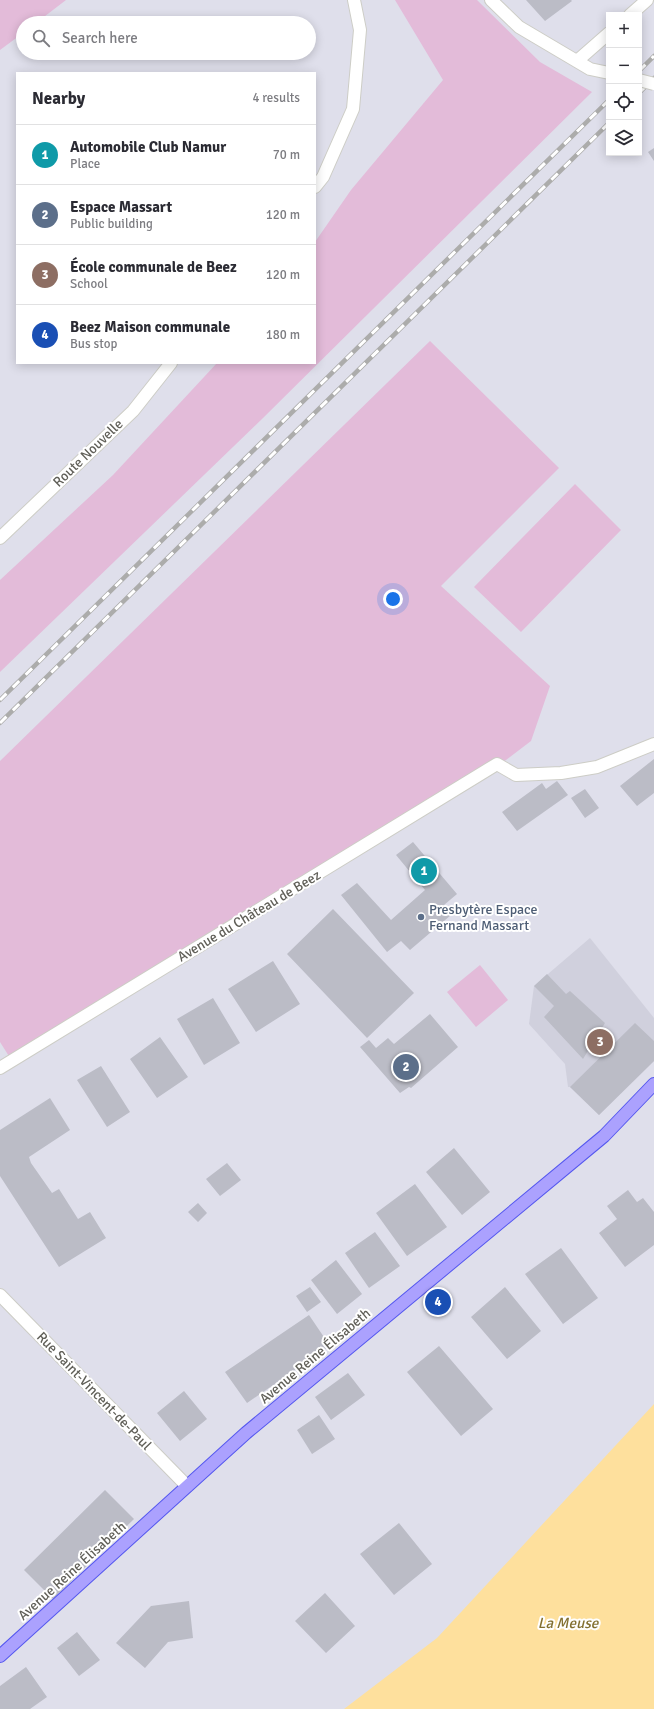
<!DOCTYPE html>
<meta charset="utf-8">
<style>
:root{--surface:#fff;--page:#f7f7f7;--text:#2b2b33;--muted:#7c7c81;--line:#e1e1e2;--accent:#1a73e8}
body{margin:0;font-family:Signika,sans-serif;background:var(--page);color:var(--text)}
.controls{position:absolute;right:12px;top:12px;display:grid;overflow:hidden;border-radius:0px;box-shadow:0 2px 10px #0003}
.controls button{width:36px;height:36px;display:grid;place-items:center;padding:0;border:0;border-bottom:1px solid var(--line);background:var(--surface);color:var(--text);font:20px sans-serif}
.you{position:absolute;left:393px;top:599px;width:14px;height:14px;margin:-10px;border:3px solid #fff;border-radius:50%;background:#1a73e8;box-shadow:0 0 0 6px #1a73e833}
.badge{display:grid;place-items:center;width:26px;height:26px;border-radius:50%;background:var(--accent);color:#fff;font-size:13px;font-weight:700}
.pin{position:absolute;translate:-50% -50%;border:2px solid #fff;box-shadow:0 1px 4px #0006}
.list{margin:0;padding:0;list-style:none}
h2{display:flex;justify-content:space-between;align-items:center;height:52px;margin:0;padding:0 16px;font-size:17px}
h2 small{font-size:13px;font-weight:400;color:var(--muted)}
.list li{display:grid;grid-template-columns:26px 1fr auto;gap:12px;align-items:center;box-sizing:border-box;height:60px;padding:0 16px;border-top:1px solid var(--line)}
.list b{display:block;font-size:15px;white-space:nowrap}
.list p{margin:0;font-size:13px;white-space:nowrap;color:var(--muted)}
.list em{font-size:13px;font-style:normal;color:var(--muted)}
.icon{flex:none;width:22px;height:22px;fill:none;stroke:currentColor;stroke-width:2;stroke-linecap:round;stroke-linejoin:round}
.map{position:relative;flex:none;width:654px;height:1709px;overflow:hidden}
.search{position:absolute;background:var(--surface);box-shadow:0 2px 10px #0003;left:16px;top:16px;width:300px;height:44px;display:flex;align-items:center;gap:10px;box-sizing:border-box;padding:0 14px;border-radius:22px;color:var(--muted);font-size:15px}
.panel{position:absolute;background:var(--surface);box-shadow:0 2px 10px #0003;left:16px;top:72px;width:300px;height:292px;border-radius:0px}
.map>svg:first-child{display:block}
</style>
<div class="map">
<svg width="654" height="1709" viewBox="0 0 654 1709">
<rect width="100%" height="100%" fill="#dfdfeb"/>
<path fill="#d0d0dd" d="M590 938 654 1018V1061L599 1115 570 1087H568L565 1064 529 1024 534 986Z"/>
<path fill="#e3bbd9" d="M0 0H66L36 23H23V33L0 50Z
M395 0H477L540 62 592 92 262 419 0 672V580L113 475 217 363H315V242L351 190 443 80Z
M430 341 559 468 441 586 550 686 531 741 506 760 12 1061 0 1042V761Z
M575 484 621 530 521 632 474 587Z
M480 965 508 1000 476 1027 447 992Z"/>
<path fill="#fee09d" d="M654 1404V1709H344L437 1638Z"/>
<path fill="#bbbcc6" d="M526 0H571L572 1 545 21Z
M654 148V161L648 152Z
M654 759V793L637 806 620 786Z
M557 781 568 795 517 831 502 812 542 783 546 789Z
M585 789 599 808 585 818 571 798Z
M413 842 457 894 444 905 451 915 410 950 401 941 387 952 341 895 357 883 391 920 425 890 396 855Z
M333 909 414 993 367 1038 287 954Z
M273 961 300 1004 256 1032 228 989Z
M547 974 566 994 570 991 605 1023 583 1059 544 1017 554 1006 534 986Z
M213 998 240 1043 204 1065 177 1019Z
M430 1014 458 1047 411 1088 409 1087 400 1093 360 1047 369 1040 376 1048 388 1038 394 1044Z
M635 1023 654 1041V1061L599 1115 570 1087Z
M160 1037 188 1077 157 1098 130 1059Z
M101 1066 130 1112 107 1127 77 1080Z
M50 1098 70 1130 29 1157 31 1163 52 1193 59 1189 78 1219 90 1212 106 1238 59 1267 0 1176V1130Z
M454 1148 490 1192 462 1215 426 1172Z
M227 1163 241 1180 220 1196 206 1179Z
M415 1184 447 1227 407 1256 376 1213Z
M628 1190 637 1202 643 1198 654 1212V1245L625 1267 599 1233 617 1219 607 1206Z
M198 1203 207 1213 198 1222 188 1212Z
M375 1232 400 1266 369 1288 345 1253Z
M561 1248 598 1298 563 1324 525 1274Z
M336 1260 362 1294 337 1314 311 1280Z
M310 1287 321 1302 307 1312 296 1296Z
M505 1287 541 1331 507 1359 471 1317Z
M309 1315 330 1346 247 1403 225 1372Z
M439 1346 493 1409 461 1436 407 1372Z
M348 1373 365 1395 331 1420 315 1397Z
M184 1391 207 1419 180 1441 157 1413Z
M319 1415 335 1439 312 1454 297 1430Z
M105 1490 134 1519 53 1599 24 1570Z
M399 1523 432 1564 394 1595 360 1554Z
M325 1593 355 1626 326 1653 295 1621Z
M189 1601 193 1638 168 1642 145 1668 116 1643 151 1606Z
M77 1632 100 1660 79 1676 57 1648Z
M26 1667 47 1697 30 1709H0V1686Z"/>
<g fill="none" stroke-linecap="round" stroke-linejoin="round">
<defs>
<path id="minor" d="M491 0 519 27 590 69 609 73
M630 15 647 0
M577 61 609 33
M315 187 323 177 353 109 360 30 354 0
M0 538 133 411 171 363
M0 1068 497 764 516 775 561 773 597 767 654 744
M0 1295 187 1486"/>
<path id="major" d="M0 1656 246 1433 604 1136 654 1084"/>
</defs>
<use href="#minor" stroke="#cdcdc6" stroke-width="14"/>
<use href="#major" stroke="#5457ef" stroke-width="14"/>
<use href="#minor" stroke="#fff" stroke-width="12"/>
<use href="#major" stroke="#aba1fe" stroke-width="12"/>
<defs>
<path id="rail" d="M639 71 654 56
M639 93 654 78
M0 700 609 100
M0 723 609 123"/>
</defs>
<use href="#rail" stroke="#acacab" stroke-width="4.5"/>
<use href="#rail" stroke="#fff" stroke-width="3" stroke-dasharray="9" stroke-linecap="butt"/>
<defs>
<path id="minor-bridge" d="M639 80 654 84"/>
</defs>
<use href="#minor-bridge" stroke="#cdcdc6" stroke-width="14" stroke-linecap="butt"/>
<use href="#minor-bridge" stroke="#fff" stroke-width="12"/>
</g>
<circle fill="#5c6f8a" stroke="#fff" stroke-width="1.5" cx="421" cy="917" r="4"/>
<g text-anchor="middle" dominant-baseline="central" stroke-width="4" stroke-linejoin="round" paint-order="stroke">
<g font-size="14" fill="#605f58" stroke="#fff">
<text transform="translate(88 453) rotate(-44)">Route Nouvelle</text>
<text transform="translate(249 916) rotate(-31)">Avenue du Château de Beez</text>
<text transform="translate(315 1356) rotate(-40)">Avenue Reine Élisabeth</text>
<text transform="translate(94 1391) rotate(46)">Rue Saint-Vincent-de-Paul</text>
<text transform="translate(72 1571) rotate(-42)">Avenue Reine Élisabeth</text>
</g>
<g font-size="14" fill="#4e5e75" stroke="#fff" text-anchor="start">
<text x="429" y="909">Presbytère Espace<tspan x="429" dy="16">Fernand Massart</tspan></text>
</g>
<g font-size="15" font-style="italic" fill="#837030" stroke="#fff">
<text x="568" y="1623">La Meuse</text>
</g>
</g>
</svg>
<div class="controls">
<button>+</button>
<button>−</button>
<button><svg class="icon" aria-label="locate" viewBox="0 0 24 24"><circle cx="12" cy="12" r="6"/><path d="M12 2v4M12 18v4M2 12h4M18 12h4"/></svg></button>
<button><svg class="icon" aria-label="layers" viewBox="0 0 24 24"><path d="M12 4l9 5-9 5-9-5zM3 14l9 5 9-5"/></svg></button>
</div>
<div class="you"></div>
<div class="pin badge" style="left:424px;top:871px;background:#0f9aa8">1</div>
<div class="pin badge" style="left:406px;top:1067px;background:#5c6f8a">2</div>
<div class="pin badge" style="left:600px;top:1042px;background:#8d6e63">3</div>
<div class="pin badge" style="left:438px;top:1302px;background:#1a4fb4">4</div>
<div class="search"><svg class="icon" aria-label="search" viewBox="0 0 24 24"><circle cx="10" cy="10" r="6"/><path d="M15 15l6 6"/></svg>Search here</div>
<section class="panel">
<h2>Nearby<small>4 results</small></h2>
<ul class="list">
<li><span class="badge" style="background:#0f9aa8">1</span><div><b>Automobile Club Namur</b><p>Place</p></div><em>70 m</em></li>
<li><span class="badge" style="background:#5c6f8a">2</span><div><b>Espace Massart</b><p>Public building</p></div><em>120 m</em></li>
<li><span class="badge" style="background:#8d6e63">3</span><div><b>École communale de Beez</b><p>School</p></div><em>120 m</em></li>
<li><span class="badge" style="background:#1a4fb4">4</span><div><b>Beez Maison communale</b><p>Bus stop</p></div><em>180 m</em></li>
</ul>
</section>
</div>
